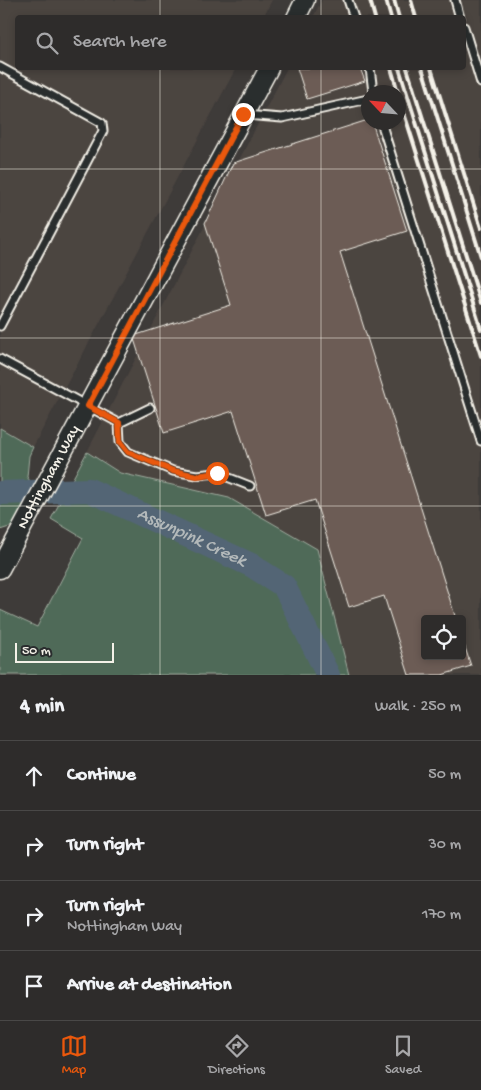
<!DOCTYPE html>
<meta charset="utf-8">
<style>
:root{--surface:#2e2c2b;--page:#363433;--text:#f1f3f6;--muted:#a7a7a9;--line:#494847;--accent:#ea580c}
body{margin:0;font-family:"Gochi Hand",sans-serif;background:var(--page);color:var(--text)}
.controls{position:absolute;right:15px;bottom:15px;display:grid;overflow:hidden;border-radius:5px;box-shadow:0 2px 8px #0003}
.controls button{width:45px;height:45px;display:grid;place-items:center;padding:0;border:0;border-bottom:1px solid var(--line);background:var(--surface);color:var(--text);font:25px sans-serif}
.compass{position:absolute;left:361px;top:85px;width:45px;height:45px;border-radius:50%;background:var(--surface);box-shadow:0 2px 8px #0003;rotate:296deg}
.scale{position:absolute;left:15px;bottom:12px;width:99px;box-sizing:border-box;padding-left:5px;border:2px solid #f4f1e8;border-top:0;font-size:14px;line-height:18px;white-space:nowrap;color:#f4f1e8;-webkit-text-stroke:4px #2a2d2e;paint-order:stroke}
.stop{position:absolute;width:15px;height:15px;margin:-11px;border:4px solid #ea580c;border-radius:50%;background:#fff}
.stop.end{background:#ea580c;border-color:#fff;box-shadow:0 1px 5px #0008}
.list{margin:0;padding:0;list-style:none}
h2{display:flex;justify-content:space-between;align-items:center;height:65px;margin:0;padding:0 20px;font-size:21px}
h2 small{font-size:16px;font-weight:400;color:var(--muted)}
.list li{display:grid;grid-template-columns:32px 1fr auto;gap:15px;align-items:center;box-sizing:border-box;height:70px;padding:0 20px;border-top:1px solid var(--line)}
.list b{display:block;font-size:19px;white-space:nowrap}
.list p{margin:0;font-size:16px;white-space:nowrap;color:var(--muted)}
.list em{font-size:16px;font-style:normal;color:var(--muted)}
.icon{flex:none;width:28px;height:28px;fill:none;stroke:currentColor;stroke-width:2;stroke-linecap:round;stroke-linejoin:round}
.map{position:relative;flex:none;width:481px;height:675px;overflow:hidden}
.search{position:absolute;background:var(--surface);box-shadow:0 2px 8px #0003;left:15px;right:15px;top:15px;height:55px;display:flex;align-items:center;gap:12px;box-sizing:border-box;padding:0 18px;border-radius:5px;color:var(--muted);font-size:19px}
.sheet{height:345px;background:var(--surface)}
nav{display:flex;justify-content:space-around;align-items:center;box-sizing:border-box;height:70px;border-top:1px solid var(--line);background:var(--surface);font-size:14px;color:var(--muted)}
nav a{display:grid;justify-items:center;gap:2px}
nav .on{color:var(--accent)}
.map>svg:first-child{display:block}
</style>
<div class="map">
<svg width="481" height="675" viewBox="0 0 481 675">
<rect width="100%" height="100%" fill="#3e3b39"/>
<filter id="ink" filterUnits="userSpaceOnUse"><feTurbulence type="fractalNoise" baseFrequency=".02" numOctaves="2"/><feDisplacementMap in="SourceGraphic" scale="10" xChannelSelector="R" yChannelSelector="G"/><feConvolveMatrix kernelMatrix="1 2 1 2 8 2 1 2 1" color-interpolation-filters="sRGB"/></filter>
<g filter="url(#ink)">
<path fill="#4c4541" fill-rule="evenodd" d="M0 0H272L263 17 18 18V68H236L33 447 0 428Z
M322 0H481V675H349L317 549 229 498 120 473 87 452 287 68H464V18L313 17ZM368 92H398V122H368ZM425 619H462V656H425Z"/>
<path fill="#4f6a59" stroke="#a2aea0" d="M0 428 33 447 29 456 27 477 41 495 25 522 0 530Z
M87 452 120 473 229 498 317 549 349 675H0V610L37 627 83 538 51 519Z"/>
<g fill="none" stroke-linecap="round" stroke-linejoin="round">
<path stroke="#526575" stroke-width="24" id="s1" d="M0 493 89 490 251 565 284 586 328 675"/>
</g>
<path fill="#6c5c54" stroke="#f4f1e8" d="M297 68H360L365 81 307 99Z
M368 120V122H372L407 231 340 252 456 619H425V656H462V638L471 666 442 675H409L384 596 349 607 315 500 266 515 233 411 164 433 133 336 231 305 205 223 233 163Z"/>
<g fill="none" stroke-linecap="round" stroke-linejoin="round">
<defs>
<path id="service" d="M348 0 354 18
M455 0 460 18
M464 27 481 83
M0 67 102 123 103 131 0 326
M370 68 373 92
M246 115 282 118 368 99
M381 122 481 441
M0 359 119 423 150 408
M119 423 120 442 128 452 173 471 197 475 217 473 250 486"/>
<g id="tertiary">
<path d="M296 18 305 0"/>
<path id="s2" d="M0 569 269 68"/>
</g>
</defs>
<use href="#service" stroke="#f4f1e8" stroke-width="11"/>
<use href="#tertiary" stroke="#f4f1e8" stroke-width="21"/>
<use href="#service" stroke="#2a2d2e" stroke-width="7"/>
<use href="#tertiary" stroke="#2a2d2e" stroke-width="18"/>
<path stroke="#f4f1e8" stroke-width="4" d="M370 0 375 18
M386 0 391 18
M394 0 399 18
M411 0 416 18
M391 68 398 92
M399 68 481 329
M407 68 481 303
M422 68 481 257
M431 68 481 228
M398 94 481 356"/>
</g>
</g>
<g fill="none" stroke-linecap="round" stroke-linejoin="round" filter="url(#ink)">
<path stroke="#ea580c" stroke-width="6" d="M217 473 197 476 173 471 128 452 120 442 119 423 88 406 243 114"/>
</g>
<path fill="none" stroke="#f4f1e8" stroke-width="1" stroke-opacity="0.55" d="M160 0V18M321 0V18M160 68V675M321 68V675M0 169H481M0 338H481M0 506H481"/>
<g text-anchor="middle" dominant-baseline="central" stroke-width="4" stroke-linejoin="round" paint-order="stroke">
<g font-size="16" fill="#f4f1e8" stroke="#2a2d2e">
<text stroke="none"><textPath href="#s2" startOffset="104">Nottingham Way</textPath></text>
</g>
<g font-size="18" font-style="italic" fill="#b3b9ba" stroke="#2a2d2e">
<text stroke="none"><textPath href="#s1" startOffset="202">Assunpink Creek</textPath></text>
</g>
</g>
</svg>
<div class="controls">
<button><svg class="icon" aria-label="locate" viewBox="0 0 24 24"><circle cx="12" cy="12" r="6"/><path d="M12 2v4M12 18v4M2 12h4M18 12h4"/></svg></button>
</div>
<svg class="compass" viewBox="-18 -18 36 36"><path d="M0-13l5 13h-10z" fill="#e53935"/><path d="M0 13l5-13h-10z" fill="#a7a7a9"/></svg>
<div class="scale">50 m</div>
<div class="stop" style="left:217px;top:473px"></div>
<div class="stop end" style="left:243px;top:114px"></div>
<div class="search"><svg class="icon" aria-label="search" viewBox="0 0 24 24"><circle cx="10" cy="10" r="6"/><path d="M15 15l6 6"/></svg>Search here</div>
</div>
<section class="sheet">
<h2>4 min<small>Walk · 250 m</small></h2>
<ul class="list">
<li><svg class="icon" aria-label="ahead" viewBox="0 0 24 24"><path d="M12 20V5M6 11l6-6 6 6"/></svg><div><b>Continue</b></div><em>50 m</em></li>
<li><svg class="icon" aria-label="right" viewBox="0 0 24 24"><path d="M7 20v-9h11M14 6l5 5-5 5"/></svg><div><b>Turn right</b></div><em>30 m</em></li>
<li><svg class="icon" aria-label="right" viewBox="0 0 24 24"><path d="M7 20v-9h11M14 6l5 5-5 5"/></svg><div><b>Turn right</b><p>Nottingham Way</p></div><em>170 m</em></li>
<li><svg class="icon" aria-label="arrive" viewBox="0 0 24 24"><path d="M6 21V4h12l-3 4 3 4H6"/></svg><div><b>Arrive at destination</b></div></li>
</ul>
</section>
<nav>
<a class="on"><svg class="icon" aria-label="map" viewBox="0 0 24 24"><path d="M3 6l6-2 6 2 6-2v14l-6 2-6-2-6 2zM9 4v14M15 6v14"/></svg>Map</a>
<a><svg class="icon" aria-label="directions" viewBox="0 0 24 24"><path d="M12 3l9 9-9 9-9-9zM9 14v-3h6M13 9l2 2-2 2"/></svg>Directions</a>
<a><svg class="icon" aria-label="saved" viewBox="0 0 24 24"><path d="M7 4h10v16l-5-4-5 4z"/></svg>Saved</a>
</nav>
